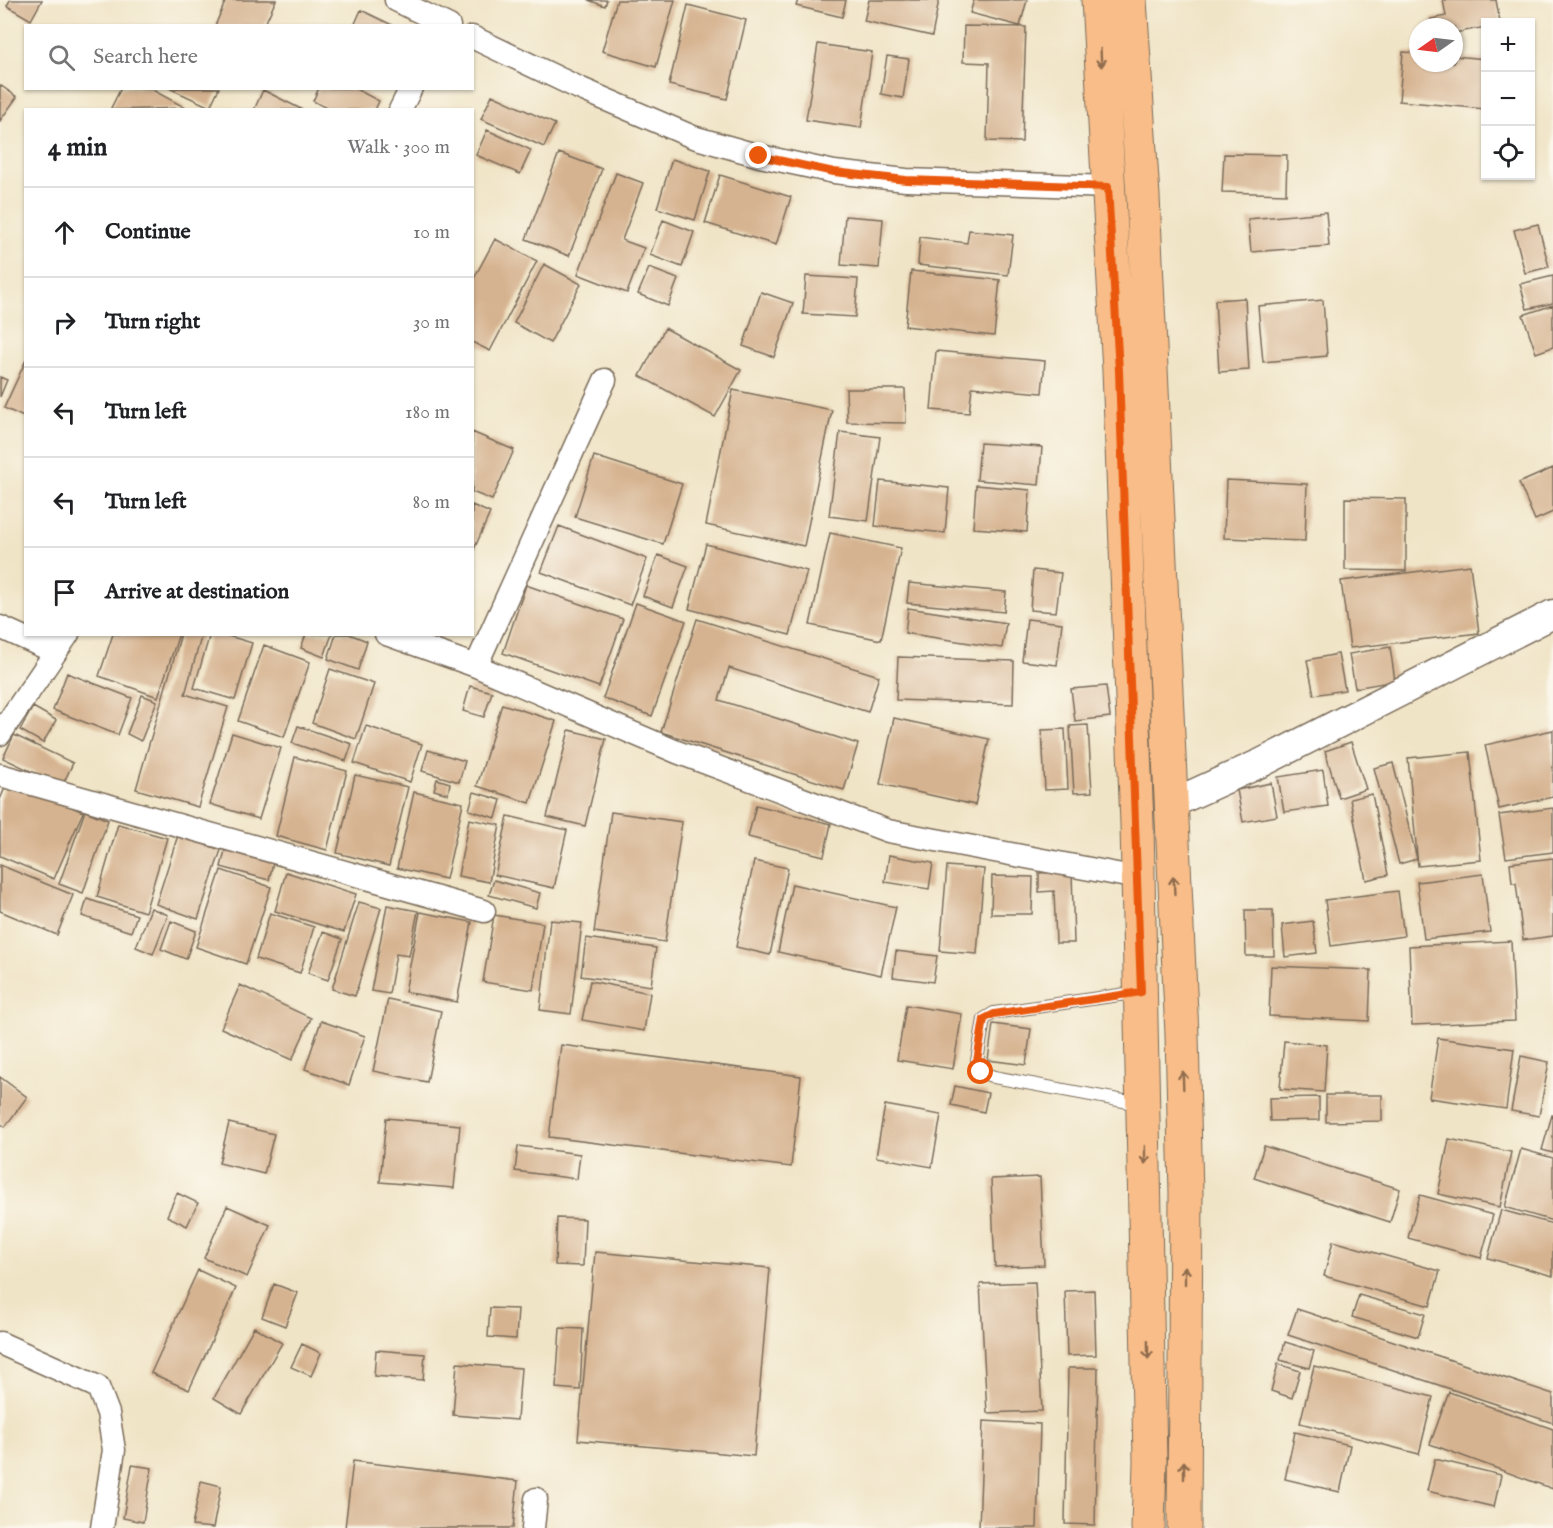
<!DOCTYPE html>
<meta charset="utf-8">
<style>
:root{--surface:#fff;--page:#f2f2f2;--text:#202124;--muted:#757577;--line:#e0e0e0}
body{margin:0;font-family:"IM FELL English",serif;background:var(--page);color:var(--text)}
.controls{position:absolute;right:18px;top:18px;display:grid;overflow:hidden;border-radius:0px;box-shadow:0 2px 4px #0004}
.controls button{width:54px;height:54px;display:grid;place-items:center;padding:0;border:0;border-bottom:2px solid var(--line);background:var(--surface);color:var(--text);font:30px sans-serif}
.compass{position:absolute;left:1409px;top:18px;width:54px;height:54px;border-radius:50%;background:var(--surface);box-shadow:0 2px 4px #0004;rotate:256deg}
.stop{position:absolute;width:18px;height:18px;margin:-14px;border:4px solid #ea580c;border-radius:50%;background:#fff}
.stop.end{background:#ea580c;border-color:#fff;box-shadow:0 2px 6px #0008}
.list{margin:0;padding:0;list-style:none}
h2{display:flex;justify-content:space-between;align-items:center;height:78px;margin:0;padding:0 24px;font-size:26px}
h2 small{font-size:20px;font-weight:400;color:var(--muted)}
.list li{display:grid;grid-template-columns:39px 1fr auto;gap:18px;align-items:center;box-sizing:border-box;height:90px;padding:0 24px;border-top:2px solid var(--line)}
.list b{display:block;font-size:22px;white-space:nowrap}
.list em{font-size:20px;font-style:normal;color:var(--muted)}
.icon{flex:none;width:33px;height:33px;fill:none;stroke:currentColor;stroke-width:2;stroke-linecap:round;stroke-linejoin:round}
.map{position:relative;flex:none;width:1553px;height:1528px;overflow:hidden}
.search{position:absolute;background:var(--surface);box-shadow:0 2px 4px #0004;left:24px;top:24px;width:450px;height:66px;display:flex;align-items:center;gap:15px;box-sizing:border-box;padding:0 21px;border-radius:0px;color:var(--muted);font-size:22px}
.panel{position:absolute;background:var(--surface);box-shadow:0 2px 4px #0004;left:24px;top:108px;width:450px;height:528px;border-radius:0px}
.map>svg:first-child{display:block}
</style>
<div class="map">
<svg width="1553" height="1528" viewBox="0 0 1553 1528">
<rect width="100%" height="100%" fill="#fbf7ec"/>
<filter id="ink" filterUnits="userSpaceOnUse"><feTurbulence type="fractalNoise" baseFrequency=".0167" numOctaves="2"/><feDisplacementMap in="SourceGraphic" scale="12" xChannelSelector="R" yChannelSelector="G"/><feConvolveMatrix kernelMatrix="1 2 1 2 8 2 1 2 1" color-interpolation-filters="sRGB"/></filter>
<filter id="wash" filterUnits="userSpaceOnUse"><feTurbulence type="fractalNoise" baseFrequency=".008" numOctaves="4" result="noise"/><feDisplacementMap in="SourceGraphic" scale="24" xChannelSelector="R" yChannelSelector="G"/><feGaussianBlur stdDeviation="1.35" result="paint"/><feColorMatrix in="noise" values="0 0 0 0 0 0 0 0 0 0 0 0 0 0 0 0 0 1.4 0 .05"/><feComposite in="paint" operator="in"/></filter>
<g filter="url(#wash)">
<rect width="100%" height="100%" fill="#f0e4c6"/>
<g id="blocks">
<path fill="#d6b390" d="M10 0H42L31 20 7 6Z
M226 0H276L264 26H215Z
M588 0H607L605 6Z
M617 0H675L656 67 602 51Z
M798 0H846L842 17 796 6Z
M869 0H939L932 36 864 21Z
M974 0H1027L1020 26 970 13Z
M1443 0H1496L1500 22H1486V27L1454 33V27H1433L1431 19 1446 16Z
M688 5 746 20 727 99 669 85Z
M361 10 394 26H354Z
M964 26 1026 27 1022 142 987 141 989 63 963 62Z
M818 44 872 52 861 128 806 120Z
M1403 52 1418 53V63H1454V56L1486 59 1485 109 1399 101Z
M887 56 909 59 903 98 881 94Z
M0 85 17 97 0 121Z
M121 88H149L186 108 110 110Z
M169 88H219L210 107Z
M319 88H354L379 101 375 110H330L313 101Z
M263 90 303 110H254Z
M492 95 555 124 544 147 481 119Z
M487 130 531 150 520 174 476 155Z
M559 153 602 169 569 256 526 239Z
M1224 154 1287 155 1286 194 1222 192Z
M672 159 710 171 695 220 657 208Z
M616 173 643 183 622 240 644 248 627 293 578 274Z
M720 175 791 197 776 245 705 223Z
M1326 212 1329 246 1251 252 1248 219Z
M845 216 883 219 879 268 841 265Z
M663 220 694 232 682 267 650 255Z
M1538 224 1549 267 1525 273 1514 230Z
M969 230 1013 235 1008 275 918 265 920 237 967 243Z
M495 239 537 261 490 351 472 342V282Z
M544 264 581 284 550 343 514 323Z
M649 268 678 279 668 306 638 294Z
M911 271 1000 280 994 336 905 326Z
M806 276 858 279 855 317 803 314Z
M1553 276V303L1527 309 1520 284Z
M761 292 793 303 774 357 743 346Z
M1245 298 1249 370 1219 372 1215 300Z
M1323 300 1327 356 1263 362 1258 306Z
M1553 305V347L1536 353 1523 315Z
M665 328 741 370 715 417 640 376Z
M936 351 1045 361 1042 393 972 387 969 413 931 410Z
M26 360V418L4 408Z
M0 377 7 380 0 397Z
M846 389H905L906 423 847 422Z
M733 390 832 410 804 546 706 525Z
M472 432 514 450 492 500 472 492Z
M840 432 880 437 868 521 829 516Z
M980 443 1042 447 1039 485 977 480Z
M594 456 682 484 663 544 575 517Z
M1553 468V512L1535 520 1519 483Z
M1226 480 1307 484 1305 541 1224 538Z
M880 481 949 488 945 533 875 526Z
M976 485 1030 490 1027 532 973 528Z
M1345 498 1406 499V571L1345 570Z
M472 505 490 513 472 554Z
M559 526 647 559 630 605 541 572Z
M830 533 901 548 881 640 810 625Z
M706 544 807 571 790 635 689 609Z
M658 555 688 566 673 607 643 596Z
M1470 565 1479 633 1350 648 1341 581Z
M1033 570 1061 573 1056 612 1030 610Z
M909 583 1006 592 1004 612 907 603Z
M526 585 623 619 599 687 503 653Z
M636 603 686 621 652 716 603 698Z
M908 608 1006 623 1002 648 905 633Z
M697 619 879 676 868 712 729 668 719 700 858 744 844 790 661 732Z
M1027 619 1062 623 1057 665 1022 661Z
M113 634H179L158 697 99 676Z
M181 634H202L185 694 228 707 198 807 136 789Z
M210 634H222L252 643 235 700 194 688Z
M306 634H332L324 657 301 648Z
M336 634H349L367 641 358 670 328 659Z
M264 645 310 662 284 737 238 721Z
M1390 647 1395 681 1355 688 1349 654Z
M1338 654 1345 690 1314 695 1307 660Z
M898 657 1014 661 1013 704 896 700Z
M330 669 374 684 356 739 312 723Z
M67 673 132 698 118 735 53 710Z
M470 686 492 692 484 717 463 711Z
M1106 686 1110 717 1075 721 1071 689Z
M142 695 157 701 141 741 127 734Z
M502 704 556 721 530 803 477 786Z
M33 707 56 720 43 743 20 730Z
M894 718 989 739 975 805 880 784Z
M1088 725 1092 792 1074 793 1070 726Z
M298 726 352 744 346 761 292 743Z
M366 726 422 744 410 782 354 763Z
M1065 729 1068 789 1045 790 1042 730Z
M569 730 606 739 585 826 547 817Z
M1553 730V797L1499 809 1485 745Z
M232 733 281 748 259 819 210 804Z
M14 735 73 763 62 786 3 758Z
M1351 742 1366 789 1339 798 1325 751Z
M428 750 465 761 459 782 422 771Z
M1470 752 1481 860 1418 866 1408 758Z
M295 757 347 771 327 850 276 836Z
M1393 763 1417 859 1399 864 1374 768Z
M1323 770 1328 806 1284 812 1278 777Z
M355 775 408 787 389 866 337 853Z
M437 779 450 783 448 794 434 790Z
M8 780 83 812 54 879 0 856V800Z
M1271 783 1277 816 1243 822 1237 790Z
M414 792 463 803 446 879 397 868Z
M474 792 501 800 496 818 469 810Z
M1372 794 1388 875 1366 880 1350 799Z
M756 805 831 824 824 856 748 837Z
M1553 808V852L1506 858 1499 815Z
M85 811 108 820 83 893 59 884Z
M611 812 682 822 665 942 594 932Z
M508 816 567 830 554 888 495 875Z
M469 819 500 825 489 882 458 876Z
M118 824 167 838 145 912 97 897Z
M178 835 221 850 198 919 156 904Z
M226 846 274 859 269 880 221 867Z
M889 855 933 863 929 889 885 882Z
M1553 858V936L1523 940 1516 883H1512L1510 863Z
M754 861 788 868 770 955 736 947Z
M0 865 73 895 57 935 0 911Z
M947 866 984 869 977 954 940 951Z
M221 870 271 887 246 964 196 947Z
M286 872 356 894 344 932 275 911Z
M1072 872 1074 943H1056L1054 891 1039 892V873Z
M1483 874 1490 932 1424 939 1417 882Z
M992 876 1033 877 1032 914H991Z
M494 880 540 893 536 908 489 895Z
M792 884 896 907 881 975 778 952Z
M1398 891 1404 936 1331 946 1325 900Z
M87 899 137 915 131 932 82 916Z
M359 902 381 908 355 996 332 989Z
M387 905 418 911 409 956 396 954 389 994 371 991Z
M151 908 168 915 153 954 136 947Z
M1245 910H1273L1274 956H1246Z
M420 912 472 922 457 1002 405 992Z
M270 913 314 927 300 973 256 959Z
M494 915 543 923 533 990 483 982Z
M550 920 582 923 571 1014 540 1010Z
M171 921 196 931 186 959 161 949Z
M1313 921 1317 953 1285 957 1282 925Z
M323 932 342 939 328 980 308 973Z
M586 938 656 948 651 986 581 976Z
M1511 941 1515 1021 1412 1025 1409 946Z
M896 951 937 956 933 982 893 977Z
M1271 966 1371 970 1369 1021 1269 1016Z
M590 981 650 993 644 1031 582 1020Z
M240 985 311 1018 292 1060 221 1028Z
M388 999 441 1011 427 1082 373 1071Z
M906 1005 962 1014 953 1069 897 1060Z
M321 1021 365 1036 349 1085 305 1069Z
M993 1024 1031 1029 1026 1065 988 1060Z
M1438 1038 1514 1049 1506 1109 1429 1098Z
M1284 1041 1327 1045 1324 1092 1280 1089Z
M561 1045 801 1076 791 1167 549 1137Z
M1521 1056 1549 1062 1539 1116 1511 1111Z
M0 1077 27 1097 5 1127 0 1123Z
M955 1086 988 1093 984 1112 951 1105Z
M1326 1095H1382V1121L1326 1122Z
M1319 1097V1120L1270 1121 1269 1098Z
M885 1105 941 1115 932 1167 876 1157Z
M1552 1115H1553V1153L1542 1150Z
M386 1118 460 1125 454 1188 380 1182Z
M229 1123 274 1134 264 1174 219 1163Z
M1449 1139 1511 1152 1500 1207 1438 1194Z
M518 1146 580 1154 577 1179 515 1171Z
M1264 1146 1400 1189 1390 1222 1254 1178Z
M1521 1149 1553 1158V1221L1505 1207Z
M1040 1177 1044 1265 995 1267 991 1179Z
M177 1193 198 1203 187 1226 167 1216Z
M1420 1195 1493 1215 1481 1258 1408 1238Z
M227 1206 270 1225 247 1277 204 1258Z
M1501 1210 1553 1224V1276L1488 1258Z
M557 1218 585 1219 583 1266 555 1265Z
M1333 1241 1440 1271 1430 1306 1324 1276Z
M595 1252 770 1268 754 1456 578 1440Z
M198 1270 236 1288 189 1390 151 1373Z
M1035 1282 1042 1411 987 1413 980 1284Z
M274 1284 298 1293 285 1326 262 1317Z
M1094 1290 1096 1355 1067 1356 1065 1291Z
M1359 1295 1425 1314 1418 1337 1352 1317Z
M490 1308 518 1309 516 1339 488 1337Z
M1297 1309 1553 1394V1423L1288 1335Z
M254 1327 282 1343 241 1414 214 1398Z
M560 1328 583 1329 580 1390 556 1388Z
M1285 1342 1314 1351 1309 1368 1280 1360Z
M302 1344 321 1353 311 1376 291 1367Z
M376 1350 425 1354 423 1380 374 1376Z
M457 1363 521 1368 517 1420 453 1415Z
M1278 1364 1300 1371 1292 1398 1271 1391Z
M1314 1366 1433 1397 1419 1454 1300 1423Z
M1068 1368H1098L1095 1525 1065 1524Z
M1449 1392 1553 1429V1489L1430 1444Z
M983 1421 1040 1424 1037 1528H979Z
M1295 1432 1350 1445 1340 1492 1285 1479Z
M1435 1459 1501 1475 1494 1507 1427 1491Z
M353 1461 518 1481 513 1528H345Z
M132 1465 152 1468 143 1522 123 1518Z
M201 1481 221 1486 213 1528 192 1526Z"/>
</g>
</g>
<g filter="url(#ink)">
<use href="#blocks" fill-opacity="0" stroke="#7a6b59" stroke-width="1.5"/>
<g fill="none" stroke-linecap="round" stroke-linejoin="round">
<defs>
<path id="service" d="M1140 1104 994 1077 981 1072 977 1061 984 1019 994 1013 1140 992"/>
<path id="minor" d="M396 0 449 26
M472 37 579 88 693 137 760 156 834 172 906 180 1109 187
M400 110 411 88
M0 627 55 652
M386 634 476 666 677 752 888 831 1138 878
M476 666 605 380
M0 734 68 634
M0 775 484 911
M0 1343 98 1387 108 1413 114 1450 102 1528
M533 1528 536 1499"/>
<path id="tertiary" d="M1171 804 1263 762 1553 614"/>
<path id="primary" d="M1098 0 1119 371 1137 824 1150 1461 1148 1528
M1130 0 1143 196 1182 1035 1186 1193 1184 1528"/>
</defs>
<use href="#service" stroke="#7a6b59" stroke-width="14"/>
<use href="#minor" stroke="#7a6b59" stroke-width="25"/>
<use href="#tertiary" stroke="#7a6b59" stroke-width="31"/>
<use href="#primary" stroke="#7a6b59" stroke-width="35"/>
<use href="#service" stroke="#fff" stroke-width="12"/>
<use href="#minor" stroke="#fff" stroke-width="22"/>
<use href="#tertiary" stroke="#fff" stroke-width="28"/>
<use href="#primary" stroke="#f8bd88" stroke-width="33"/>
</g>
<defs><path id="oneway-shaft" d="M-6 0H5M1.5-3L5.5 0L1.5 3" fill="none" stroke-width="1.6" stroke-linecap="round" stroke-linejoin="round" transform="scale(1.5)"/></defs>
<g stroke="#906c4e">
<use href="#oneway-shaft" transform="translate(1101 58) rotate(87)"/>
<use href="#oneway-shaft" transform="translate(1174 885) rotate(-93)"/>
<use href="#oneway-shaft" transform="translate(1183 1080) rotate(-92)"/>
<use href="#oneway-shaft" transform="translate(1145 1155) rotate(89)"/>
<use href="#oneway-shaft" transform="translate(1185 1275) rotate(-90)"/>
<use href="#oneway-shaft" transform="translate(1148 1350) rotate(89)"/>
<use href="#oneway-shaft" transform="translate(1184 1470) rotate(-90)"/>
</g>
</g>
<g fill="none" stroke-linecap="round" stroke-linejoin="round" filter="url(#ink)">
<path stroke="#ea580c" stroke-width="8" d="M759 156 834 172 906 180 1108 187 1119 371 1141 992 994 1014 984 1019 977 1061 981 1072"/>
</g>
</svg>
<div class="controls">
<button>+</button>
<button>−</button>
<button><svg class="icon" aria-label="locate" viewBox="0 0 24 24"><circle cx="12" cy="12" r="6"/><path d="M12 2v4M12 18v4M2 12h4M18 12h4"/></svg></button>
</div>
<svg class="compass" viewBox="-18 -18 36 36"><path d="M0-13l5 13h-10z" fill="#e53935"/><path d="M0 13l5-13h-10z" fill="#757577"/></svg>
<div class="stop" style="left:981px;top:1072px"></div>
<div class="stop end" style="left:759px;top:156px"></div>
<div class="search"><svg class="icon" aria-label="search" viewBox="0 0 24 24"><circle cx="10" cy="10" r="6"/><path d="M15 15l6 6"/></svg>Search here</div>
<section class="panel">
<h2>4 min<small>Walk · 300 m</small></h2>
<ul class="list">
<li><svg class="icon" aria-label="ahead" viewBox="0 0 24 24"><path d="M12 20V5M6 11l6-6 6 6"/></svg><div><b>Continue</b></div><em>10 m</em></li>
<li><svg class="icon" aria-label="right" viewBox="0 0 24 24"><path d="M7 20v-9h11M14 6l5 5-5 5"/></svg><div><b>Turn right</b></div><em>30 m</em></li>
<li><svg class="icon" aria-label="left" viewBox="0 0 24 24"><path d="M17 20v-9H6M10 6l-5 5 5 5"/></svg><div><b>Turn left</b></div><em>180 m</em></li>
<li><svg class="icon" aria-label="left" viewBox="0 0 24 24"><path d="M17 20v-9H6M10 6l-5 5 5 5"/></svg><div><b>Turn left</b></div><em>80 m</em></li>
<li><svg class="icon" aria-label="arrive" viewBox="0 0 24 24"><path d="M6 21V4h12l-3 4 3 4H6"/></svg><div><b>Arrive at destination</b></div></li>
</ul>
</section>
</div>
